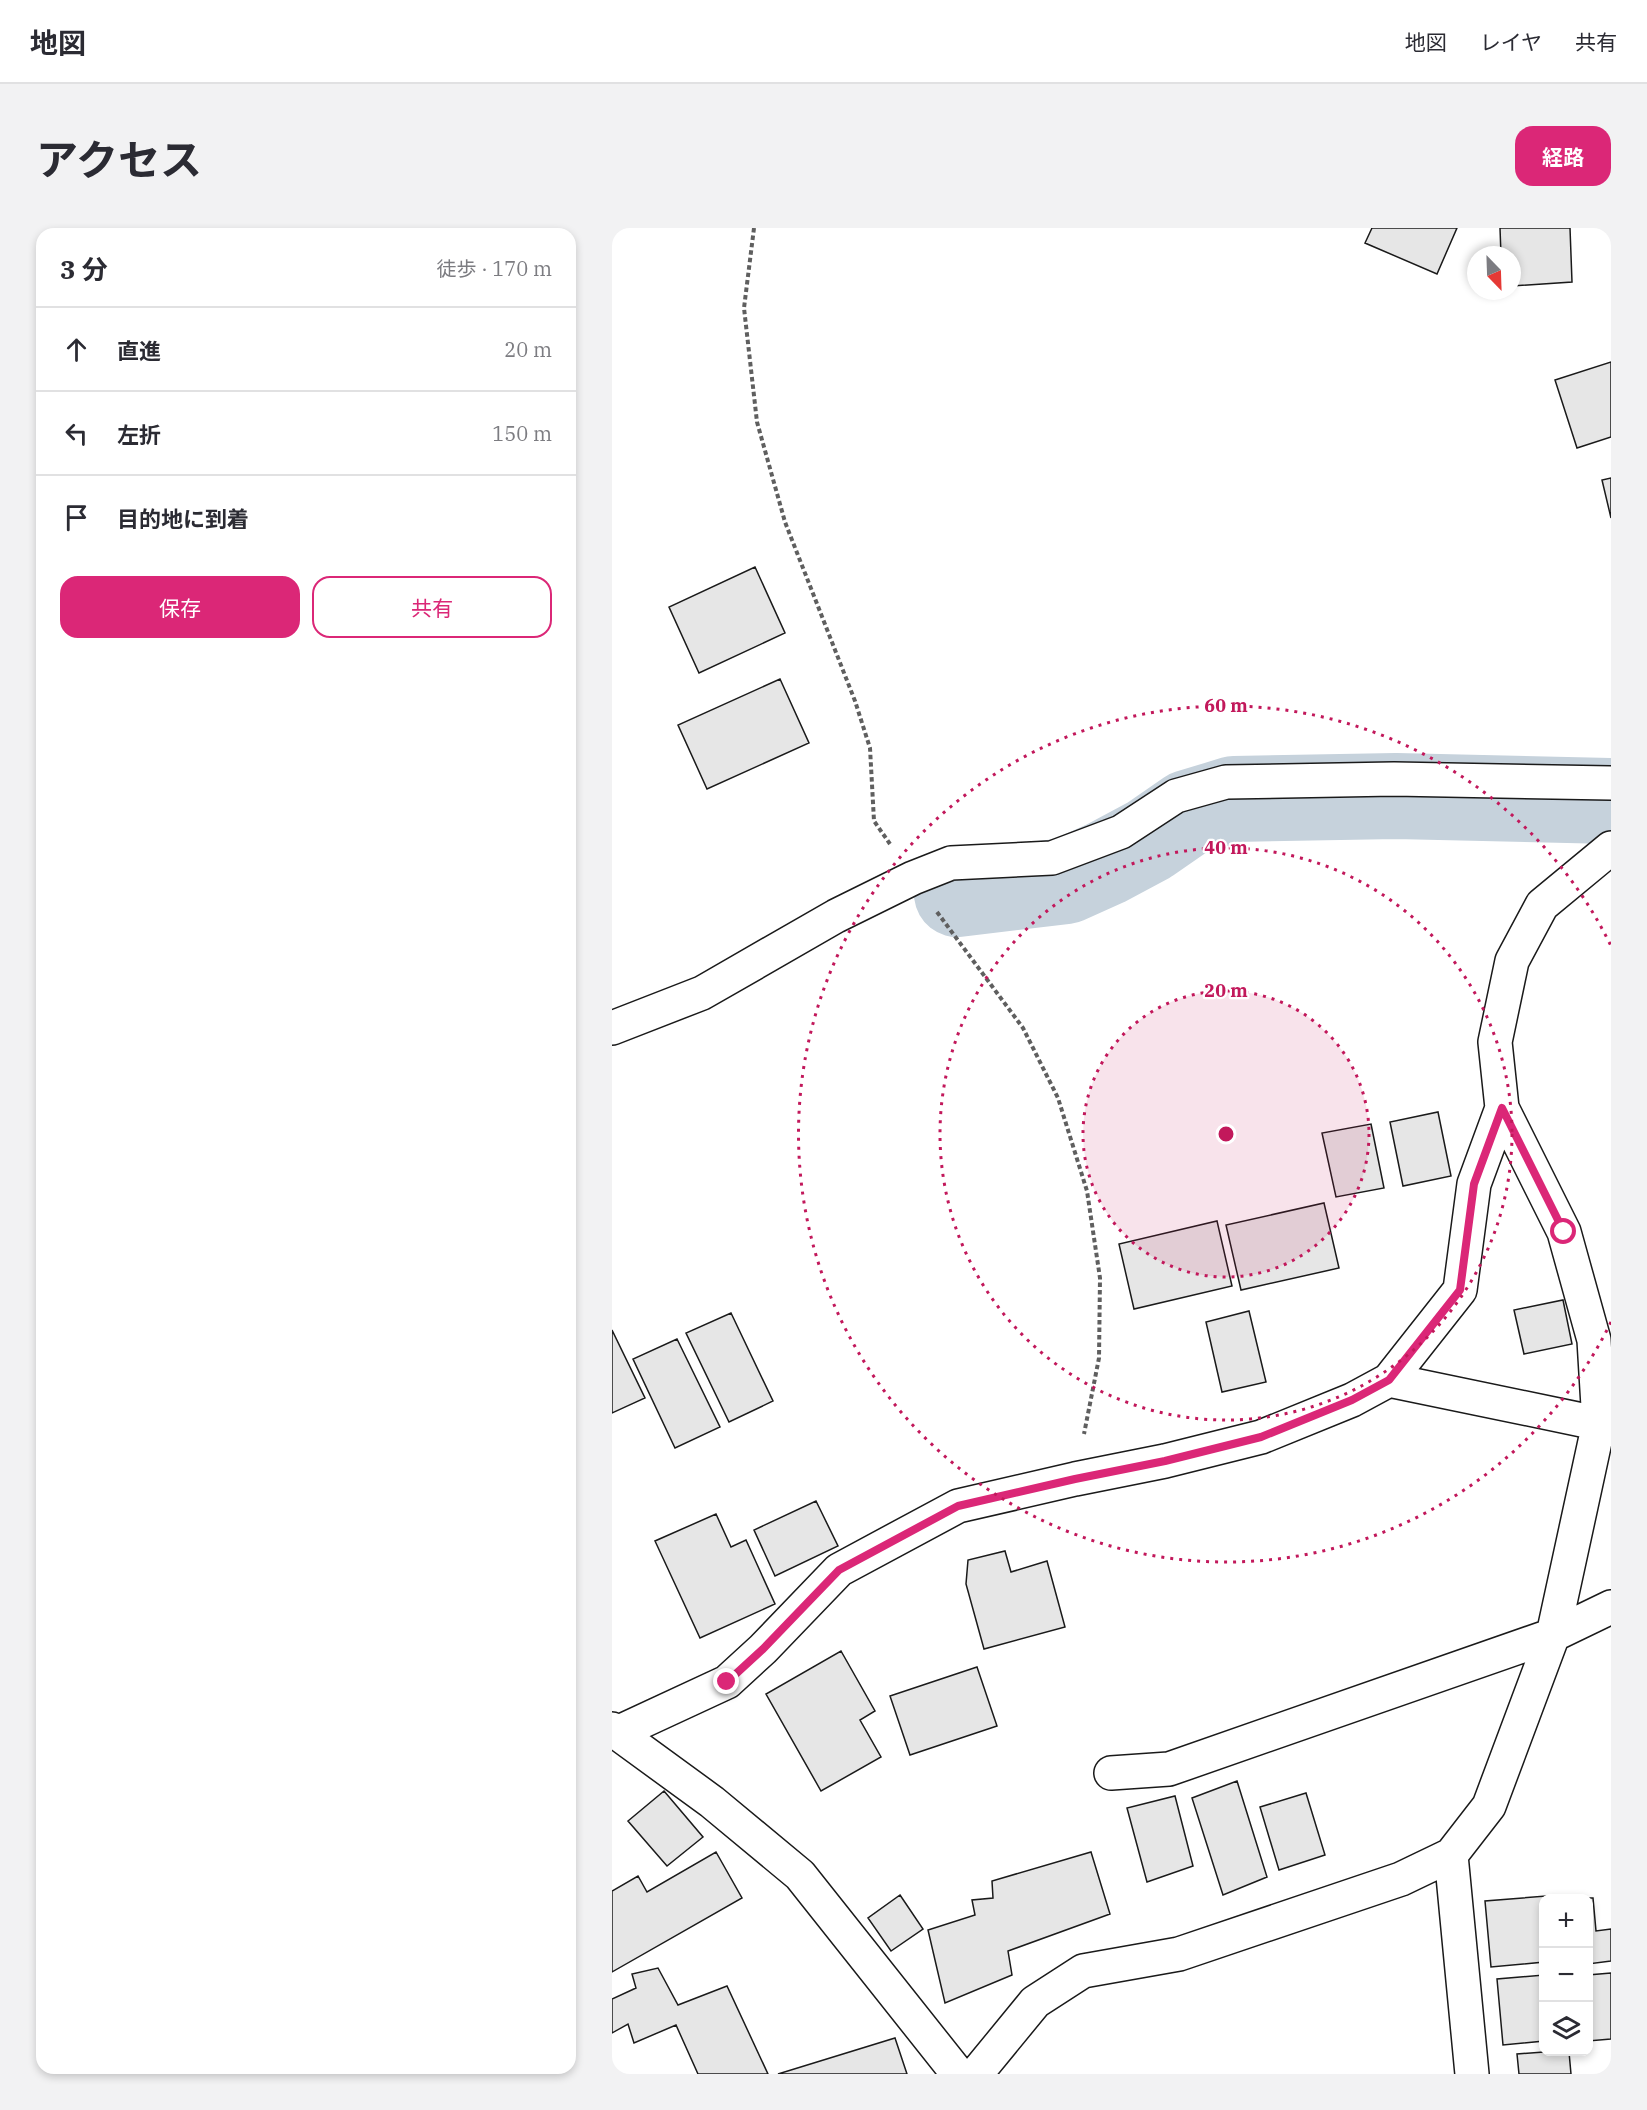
<!DOCTYPE html>
<html lang="ja">
<meta charset="utf-8">
<style>
:root{--surface:#fff;--page:#f2f2f3;--text:#2b2b33;--muted:#7c7c81;--line:#e1e1e2;--accent:#db2777}
body{margin:0;font-family:"IBM Plex Serif","Noto Sans JP",serif;background:var(--page);color:var(--text)}
.controls{position:absolute;right:18px;bottom:18px;display:grid;overflow:hidden;border-radius:12px;box-shadow:0 3px 9px #0003}
.controls button{width:54px;height:54px;display:grid;place-items:center;padding:0;border:0;border-bottom:2px solid var(--line);background:var(--surface);color:var(--text);font:30px sans-serif}
.compass{position:absolute;left:855px;top:18px;width:54px;height:54px;border-radius:50%;background:var(--surface);box-shadow:0 3px 9px #0003;rotate:157deg}
.stop{position:absolute;width:18px;height:18px;margin:-14px;border:4px solid #db2777;border-radius:50%;background:#fff}
.stop.end{background:#db2777;border-color:#fff;box-shadow:0 2px 6px #0008}
.list{margin:0;padding:0;list-style:none}
h2{display:flex;justify-content:space-between;align-items:center;height:78px;margin:0;padding:0 24px;font-size:26px}
h2 small{font-size:20px;font-weight:400;color:var(--muted)}
.list li{display:grid;grid-template-columns:39px 1fr auto;gap:18px;align-items:center;box-sizing:border-box;height:84px;padding:0 24px;border-top:2px solid var(--line)}
.list b{display:block;font-size:22px;white-space:nowrap}
.list em{font-size:20px;font-style:normal;color:var(--muted)}
.actions{display:flex;gap:12px;padding:18px 24px}
.actions a{flex:1;padding:14px 0;border:2px solid var(--accent);border-radius:18px;text-align:center;font-size:21px;color:var(--accent)}
.actions .main{background:var(--accent);color:#fff}
.icon{flex:none;width:33px;height:33px;fill:none;stroke:currentColor;stroke-width:2;stroke-linecap:round;stroke-linejoin:round}
.map{position:relative;flex:none;width:999px;height:1846px;overflow:hidden;border-radius:18px}
header{display:flex;align-items:center;gap:36px;box-sizing:border-box;height:84px;padding:0 30px;background:var(--surface);border-bottom:2px solid var(--line)}
header strong{font-size:28px}
nav{display:flex;gap:33px;margin-inline-start:auto;font-size:21px}
.intro{display:flex;align-items:center;justify-content:space-between;box-sizing:border-box;height:144px;padding:0 36px}
h1{margin:0;font-size:42px}
.button{padding:15px 27px;border-radius:18px;background:var(--accent);color:#fff;font-size:21px;font-weight:700}
main{display:flex;gap:36px;padding:0 36px}
aside{flex:1;background:var(--surface);border-radius:18px;box-shadow:0 3px 9px #0003}
.map>svg:first-child{display:block}
</style>
<header>
<strong>地図</strong>
<nav><a>地図</a><a>レイヤ</a><a>共有</a></nav>
</header>
<div class="intro"><h1>アクセス</h1><a class="button">経路</a></div>
<main>
<aside>
<h2>3 分<small>徒歩 · 170 m</small></h2>
<ul class="list">
<li><svg class="icon" aria-label="ahead" viewBox="0 0 24 24"><path d="M12 20V5M6 11l6-6 6 6"/></svg><div><b>直進</b></div><em>20 m</em></li>
<li><svg class="icon" aria-label="left" viewBox="0 0 24 24"><path d="M17 20v-9H6M10 6l-5 5 5 5"/></svg><div><b>左折</b></div><em>150 m</em></li>
<li><svg class="icon" aria-label="arrive" viewBox="0 0 24 24"><path d="M6 21V4h12l-3 4 3 4H6"/></svg><div><b>目的地に到着</b></div></li>
</ul>
<div class="actions"><a class="main">保存</a><a>共有</a></div>
</aside>
<div class="map">
<svg width="999" height="1846" viewBox="0 0 999 1846">
<rect width="100%" height="100%" fill="#fff"/>
<g fill="none" stroke-linecap="round" stroke-linejoin="round">
<path stroke="#c6d2dc" stroke-width="86" d="M345 666 454 653 494 635 537 612 576 585 622 571 784 568 999 573"/>
</g>
<path fill="#e6e6e6" stroke="#1a1a1a" stroke-width="1.5" d="M760 0H845L825 46 753 15Z
M888 0H958L960 54 900 58V27H889Z
M999 134V209L965 220 943 152Z
M999 250V290L990 252Z
M143 339 173 405 87 445 57 379Z
M168 451 197 515 95 561 66 497Z
M826 884 839 948 791 958 778 894Z
M759 896 772 960 724 969 710 905Z
M712 975 727 1040 629 1062 614 997Z
M605 993 620 1058 522 1081 507 1016Z
M951 1072 960 1116 912 1126 902 1082Z
M637 1083 654 1154 610 1164 594 1094Z
M119 1085 161 1173 117 1194 74 1105Z
M0 1102 33 1170 0 1185Z
M65 1111 108 1199 63 1220 21 1131Z
M204 1273 226 1318 163 1348 142 1302Z
M104 1286 119 1319 134 1312 163 1376 88 1410 43 1313Z
M393 1323 399 1344 435 1333 453 1399 372 1421 354 1356 356 1332Z
M229 1423 263 1483 248 1492 269 1529 209 1563 154 1466Z
M365 1439 385 1498 298 1527 278 1468Z
M625 1553 655 1649 611 1667 580 1570Z
M52 1563 91 1609 55 1638 16 1593Z
M694 1565 713 1627 667 1642 648 1579Z
M563 1568 581 1638 535 1654 515 1580Z
M104 1624 130 1670 0 1744V1663L26 1648 35 1664Z
M479 1624 498 1686 396 1723 400 1747 333 1775 316 1702 363 1687 360 1672 381 1670 380 1653Z
M288 1667 311 1701 279 1723 256 1690Z
M934 1668V1670H932V1734L879 1739 873 1673Z
M971 1670H981L984 1703 999 1701V1733L976 1736V1670Z
M46 1740 66 1777 115 1758 156 1846H86L64 1797 22 1815 16 1796 0 1805V1771L24 1760 20 1746Z
M999 1745V1811L976 1813V1747Z
M932 1747V1813L891 1817 885 1751Z
M283 1810 295 1846H166Z
M932 1824H957L959 1846H907L905 1826Z"/>
<g fill="none" stroke-linecap="round" stroke-linejoin="round">
<defs>
<path id="minor" d="M0 800 90 765 224 688 301 650 339 635 440 630 509 604 564 568 614 554 782 551 999 555
M777 1152 999 1198
M0 1501 100 1574 188 1647 346 1846
M5 1505 115 1454 151 1421 227 1342 346 1278 463 1251 553 1233 649 1209 740 1172 777 1152 848 1062 862 956 890 880
M499 1545 557 1541 941 1407 999 1379
M839 1627 860 1846
M364 1846 423 1774 471 1743 567 1726 789 1651 839 1627 877 1578 941 1407 987 1195 982 1112 952 1004 890 880 883 814 900 733 930 677 999 620"/>
</defs>
<use href="#minor" stroke="#1a1a1a" stroke-width="36"/>
<path stroke="#5f5f5f" stroke-width="4" stroke-dasharray="4.5 3" stroke-linecap="butt" d="M142 0 132 80 145 194 173 294 243 473 258 520 262 593 278 616
M325 684 411 800 446 870 475 963 488 1050 487 1130 472 1206"/>
<use href="#minor" stroke="#fff" stroke-width="33"/>
</g>
<g fill="none" stroke-linecap="round" stroke-linejoin="round">
<path stroke="#db2777" stroke-width="8" d="M115 1454 151 1421 227 1342 346 1278 463 1251 553 1233 649 1209 740 1172 777 1152 848 1062 862 956 890 880 952 1004"/>
</g>
<circle cx="614" cy="906" r="143" fill="#c2185b" fill-opacity=".12"/>
<g fill="none" stroke="#c2185b" stroke-width="3" stroke-dasharray="3 6">
<circle cx="614" cy="906" r="143"/>
<circle cx="614" cy="906" r="286"/>
<path d="M999 1094A428 428 0 1 1 999 718"/>
</g>
<circle cx="614" cy="906" r="9" fill="#c2185b" stroke="#fff" stroke-width="3"/>
<g font-size="18" text-anchor="middle" font-weight="bold" fill="#c2185b" stroke="#fff" stroke-width="4.5" stroke-linejoin="round" paint-order="stroke">
<text x="614" y="484">60 m</text>
<text x="614" y="626">40 m</text>
<text x="614" y="769">20 m</text>
</g>
</svg>
<div class="controls">
<button>+</button>
<button>−</button>
<button><svg class="icon" aria-label="layers" viewBox="0 0 24 24"><path d="M12 4l9 5-9 5-9-5zM3 14l9 5 9-5"/></svg></button>
</div>
<svg class="compass" viewBox="-18 -18 36 36"><path d="M0-13l5 13h-10z" fill="#e53935"/><path d="M0 13l5-13h-10z" fill="#7c7c81"/></svg>
<div class="stop" style="left:952px;top:1004px"></div>
<div class="stop end" style="left:115px;top:1454px"></div>
</div>
</main>
